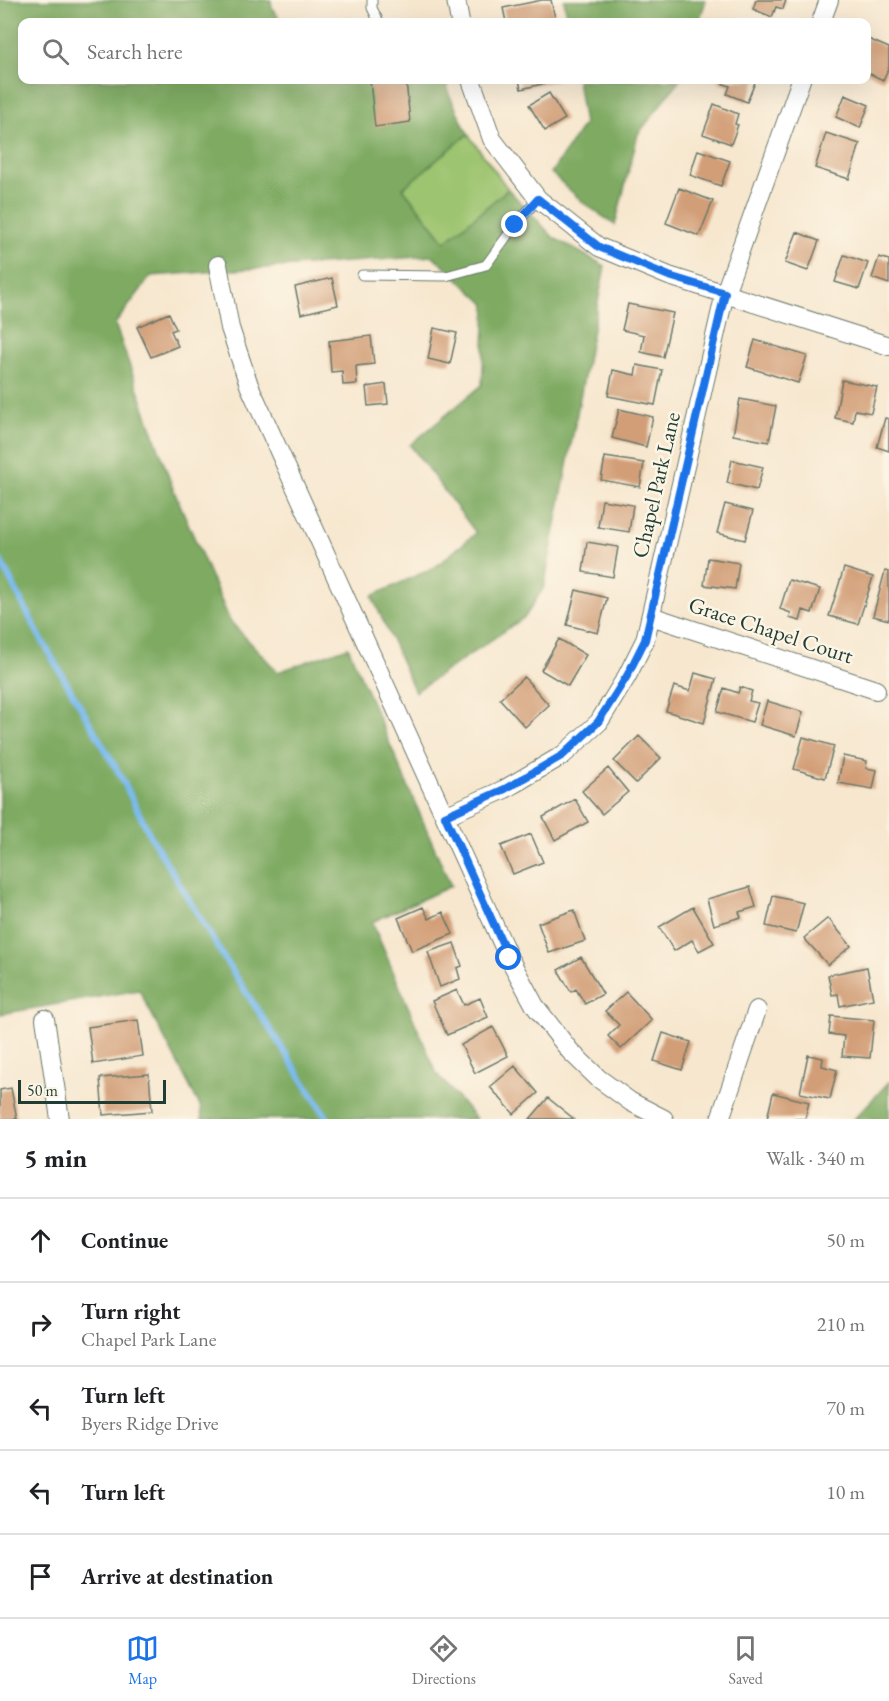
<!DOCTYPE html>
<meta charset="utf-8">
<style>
:root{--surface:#fff;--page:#f2f2f2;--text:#202124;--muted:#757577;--line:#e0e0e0;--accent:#1a73e8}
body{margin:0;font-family:"EB Garamond",serif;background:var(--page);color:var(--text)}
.scale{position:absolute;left:18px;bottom:15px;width:148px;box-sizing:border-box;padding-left:6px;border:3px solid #1f3d34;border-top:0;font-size:16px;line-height:21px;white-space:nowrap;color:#1f3d34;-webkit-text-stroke:4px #fcf5e5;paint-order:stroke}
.stop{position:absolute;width:18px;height:18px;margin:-14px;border:4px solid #1a73e8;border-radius:50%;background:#fff}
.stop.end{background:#1a73e8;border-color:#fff;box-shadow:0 2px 6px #0008}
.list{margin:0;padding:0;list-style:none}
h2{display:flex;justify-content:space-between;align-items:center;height:78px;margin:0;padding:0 24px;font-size:26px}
h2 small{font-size:20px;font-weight:400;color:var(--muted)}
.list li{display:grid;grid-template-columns:39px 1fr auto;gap:18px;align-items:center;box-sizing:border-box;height:84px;padding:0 24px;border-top:2px solid var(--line)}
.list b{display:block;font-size:22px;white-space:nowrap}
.list p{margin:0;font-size:20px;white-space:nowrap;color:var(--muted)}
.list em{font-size:20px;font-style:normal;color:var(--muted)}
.icon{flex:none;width:33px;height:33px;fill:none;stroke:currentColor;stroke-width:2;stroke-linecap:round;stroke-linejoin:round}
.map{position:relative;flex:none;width:889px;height:1119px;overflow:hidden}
.search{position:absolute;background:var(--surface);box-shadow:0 6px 24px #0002;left:18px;right:18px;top:18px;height:66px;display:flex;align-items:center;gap:15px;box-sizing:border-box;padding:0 21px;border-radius:12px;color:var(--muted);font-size:22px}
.sheet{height:498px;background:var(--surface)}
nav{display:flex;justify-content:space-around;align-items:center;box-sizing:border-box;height:84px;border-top:2px solid var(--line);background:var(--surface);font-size:16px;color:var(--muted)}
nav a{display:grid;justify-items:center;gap:3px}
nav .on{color:var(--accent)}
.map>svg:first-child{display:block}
</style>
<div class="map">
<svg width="889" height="1119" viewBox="0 0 889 1119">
<rect width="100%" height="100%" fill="#fcf5e5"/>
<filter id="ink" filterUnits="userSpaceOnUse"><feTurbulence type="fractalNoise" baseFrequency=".0167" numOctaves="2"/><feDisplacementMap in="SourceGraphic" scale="12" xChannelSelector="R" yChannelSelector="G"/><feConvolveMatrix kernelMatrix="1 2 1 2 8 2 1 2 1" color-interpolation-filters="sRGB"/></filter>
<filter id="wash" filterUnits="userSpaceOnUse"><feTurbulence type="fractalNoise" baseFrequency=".008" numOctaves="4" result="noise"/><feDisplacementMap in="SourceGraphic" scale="24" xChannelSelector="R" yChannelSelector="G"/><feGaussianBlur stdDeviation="1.35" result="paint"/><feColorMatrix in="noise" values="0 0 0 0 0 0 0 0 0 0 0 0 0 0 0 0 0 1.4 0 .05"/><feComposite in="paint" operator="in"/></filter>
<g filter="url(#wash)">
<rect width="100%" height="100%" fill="#f7e7cf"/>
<path fill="#9dc470" stroke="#5e8052" stroke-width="1.5" d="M468 134 508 189 445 242 403 188Z"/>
<path fill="#7eaa62" stroke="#4e744b" stroke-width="1.5" d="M0 0H271L272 8 282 22H22V80H447L448 92 468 134 403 188 445 242 508 189 554 238 605 266 544 587 525 617 415 692 372 596 435 567 476 533 410 445 482 385 486 305 433 256 151 276 115 324 172 486 230 621 278 672 348 647 451 886 372 922 437 1074 476 1119H202L201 1108 139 990 0 1014Z
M564 0H706L699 22H568Z
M577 80H680L638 134 615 225 585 204 551 173 584 124Z
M889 1082V1119H854Z"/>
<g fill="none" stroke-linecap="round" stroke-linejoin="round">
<path stroke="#7cbbf0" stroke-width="6" d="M0 560 39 635 120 775 151 837 224 958 328 1119"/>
</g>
<g id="blocks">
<path fill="#d29e77" d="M542 0H551L556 22H506L503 8Z
M756 0H786L783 9 776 7 772 17 753 9Z
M866 38 889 48V67L883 80 866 72Z
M379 80H406L410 122 375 127 370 81Z
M519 80H559L521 89Z
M713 80H756L747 102 727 94 730 86Z
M549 93 565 119 545 131 529 105Z
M845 95 869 105 860 128 836 117Z
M714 104 738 114 735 124 738 125 731 144 703 134Z
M826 133 860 144 849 179 815 168Z
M698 150 730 161 721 186 690 175Z
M679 188 713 201 699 236 666 223Z
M797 232 819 241 808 271 785 263Z
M844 255 868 263 859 289 835 282Z
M879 257 889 260V284L872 278Z
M332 278 338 305 301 314 295 287Z
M628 304 673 313 663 357 641 352 644 335 622 330Z
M169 313 176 329 171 331 178 346 151 357 137 327Z
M434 328 457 333 450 364 428 359Z
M371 336 374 364 356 366 357 384 343 385 342 371 331 372 329 341Z
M755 340 807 356 798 383 747 367Z
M637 365 662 370 655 405 608 396 613 370 635 375Z
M842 380 877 387 871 413 855 410 853 422 835 418Z
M386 384 388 404 368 406 366 387Z
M740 399 776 406 769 442 733 435Z
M619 409 653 417 646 447 612 438Z
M885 418 889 419V451L877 447Z
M605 457 644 463 640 487 601 480Z
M732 460 763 467 757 490 727 483Z
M602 500 633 505 629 532 598 527Z
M725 504 753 511 745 540 717 533Z
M587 542 618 547 613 577 583 572Z
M708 558 739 563 735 589 704 585Z
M844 568 873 577 858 624 829 616Z
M885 571 889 572V620L873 616Z
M789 580 820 589 812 613 803 610 800 621 789 618 791 613 780 609Z
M576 590 607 598 598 633 567 625Z
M559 639 586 655 568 686 541 670Z
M695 673 716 679 704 723 666 711 674 686 690 691Z
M524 677 549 705 525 727 500 699Z
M740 687 752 691 749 701 758 703 752 722 717 712 724 688 738 693Z
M767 701 803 712 796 736 760 725Z
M639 736 661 758 636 783 614 761Z
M803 737 834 746 825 778 794 769Z
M843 756 867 761 866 768 877 770 873 789 838 783Z
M608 768 628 792 602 814 582 791Z
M575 799 588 822 555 840 543 817Z
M531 834 543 862 513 874 501 846Z
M750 887 756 907 739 912 741 917 714 925 707 899Z
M773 896 804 903 796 933 766 926Z
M423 907 429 919 443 912 453 934 412 951 398 918Z
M693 907 714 943 699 951 692 940 674 951 659 927Z
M574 910 585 941 549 953 538 923Z
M828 918 851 946 828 965 804 938Z
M454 943 462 966 457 968 460 979 440 987 428 952Z
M581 957 603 994 585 1004 576 989 571 992 558 970Z
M867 967 873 999 840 1006 838 994 832 995 828 975Z
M457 990 464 1005 480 998 488 1017 447 1035 432 1001Z
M626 992 652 1020 621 1049 608 1036 619 1025 605 1011Z
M831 1016 874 1020 870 1058 842 1056 844 1036 829 1034Z
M138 1020 143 1056 93 1064 88 1027Z
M493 1027 508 1056 475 1073 461 1045Z
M663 1033 691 1042 682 1070 654 1061Z
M808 1055 823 1058 822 1066 837 1070 830 1099 800 1093Z
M515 1066 538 1093 514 1114 490 1087Z
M149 1074 152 1111 103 1115 100 1078Z
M11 1088 17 1119H0V1090Z
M773 1093 809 1102 805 1119H767Z
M548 1098 574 1119H530Z"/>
</g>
</g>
<g filter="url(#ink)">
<use href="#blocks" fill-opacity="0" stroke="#6b786a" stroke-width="1.5"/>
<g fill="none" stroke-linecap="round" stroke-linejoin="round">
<defs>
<path id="lane" d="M372 0V8L379 22
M362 275 446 276 486 265 515 225 538 199"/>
<path id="street" d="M456 0 460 22
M821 22 829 0
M471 80 492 139 538 199 599 247 669 276 889 346
M218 265 230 328 249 385 509 958 535 1006 570 1051 598 1078 631 1102 664 1119
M651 616 876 690
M445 816 505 789 563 755 599 722 627 676 645 640 725 293 801 80
M45 1019 60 1119
M720 1119 757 1010"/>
</defs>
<use href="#lane" stroke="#6b786a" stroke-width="11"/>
<use href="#street" stroke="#6b786a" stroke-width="20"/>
<use href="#lane" stroke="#fff" stroke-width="9"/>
<use href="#street" stroke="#fff" stroke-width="18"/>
</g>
</g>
<g fill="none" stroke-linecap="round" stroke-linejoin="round" filter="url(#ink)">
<path stroke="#1a73e8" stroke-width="8" d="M509 958 445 816 505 789 563 755 598 722 627 676 645 640 725 293 669 276 599 247 538 199 515 225"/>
</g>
<g text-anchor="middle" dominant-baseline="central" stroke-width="5" stroke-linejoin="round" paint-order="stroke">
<g font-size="22" fill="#1f3d34" stroke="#fcf5e5">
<text transform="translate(656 485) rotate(-77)">Chapel Park Lane</text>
<text transform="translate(771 630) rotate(18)">Grace Chapel Court</text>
</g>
</g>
</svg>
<div class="scale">50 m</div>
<div class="stop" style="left:509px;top:958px"></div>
<div class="stop end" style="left:515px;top:225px"></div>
<div class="search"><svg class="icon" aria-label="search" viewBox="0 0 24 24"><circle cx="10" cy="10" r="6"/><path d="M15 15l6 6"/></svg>Search here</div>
</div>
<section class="sheet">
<h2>5 min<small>Walk · 340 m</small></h2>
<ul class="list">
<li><svg class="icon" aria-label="ahead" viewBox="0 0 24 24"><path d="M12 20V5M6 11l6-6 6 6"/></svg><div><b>Continue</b></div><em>50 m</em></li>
<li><svg class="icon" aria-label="right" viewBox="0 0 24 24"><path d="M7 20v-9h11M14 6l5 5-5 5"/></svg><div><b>Turn right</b><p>Chapel Park Lane</p></div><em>210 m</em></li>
<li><svg class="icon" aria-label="left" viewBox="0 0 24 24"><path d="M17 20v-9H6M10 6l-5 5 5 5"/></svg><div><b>Turn left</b><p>Byers Ridge Drive</p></div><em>70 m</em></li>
<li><svg class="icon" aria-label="left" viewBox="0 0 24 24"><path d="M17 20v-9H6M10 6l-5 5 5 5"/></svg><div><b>Turn left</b></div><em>10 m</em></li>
<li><svg class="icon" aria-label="arrive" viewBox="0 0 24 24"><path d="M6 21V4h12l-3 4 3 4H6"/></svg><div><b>Arrive at destination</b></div></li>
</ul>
</section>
<nav>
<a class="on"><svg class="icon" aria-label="map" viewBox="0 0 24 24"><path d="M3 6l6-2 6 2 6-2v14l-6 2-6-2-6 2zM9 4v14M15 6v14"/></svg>Map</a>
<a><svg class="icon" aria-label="directions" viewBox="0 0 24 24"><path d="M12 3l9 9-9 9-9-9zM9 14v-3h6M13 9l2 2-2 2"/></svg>Directions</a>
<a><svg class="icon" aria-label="saved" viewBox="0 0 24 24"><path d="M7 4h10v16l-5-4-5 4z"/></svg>Saved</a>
</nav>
